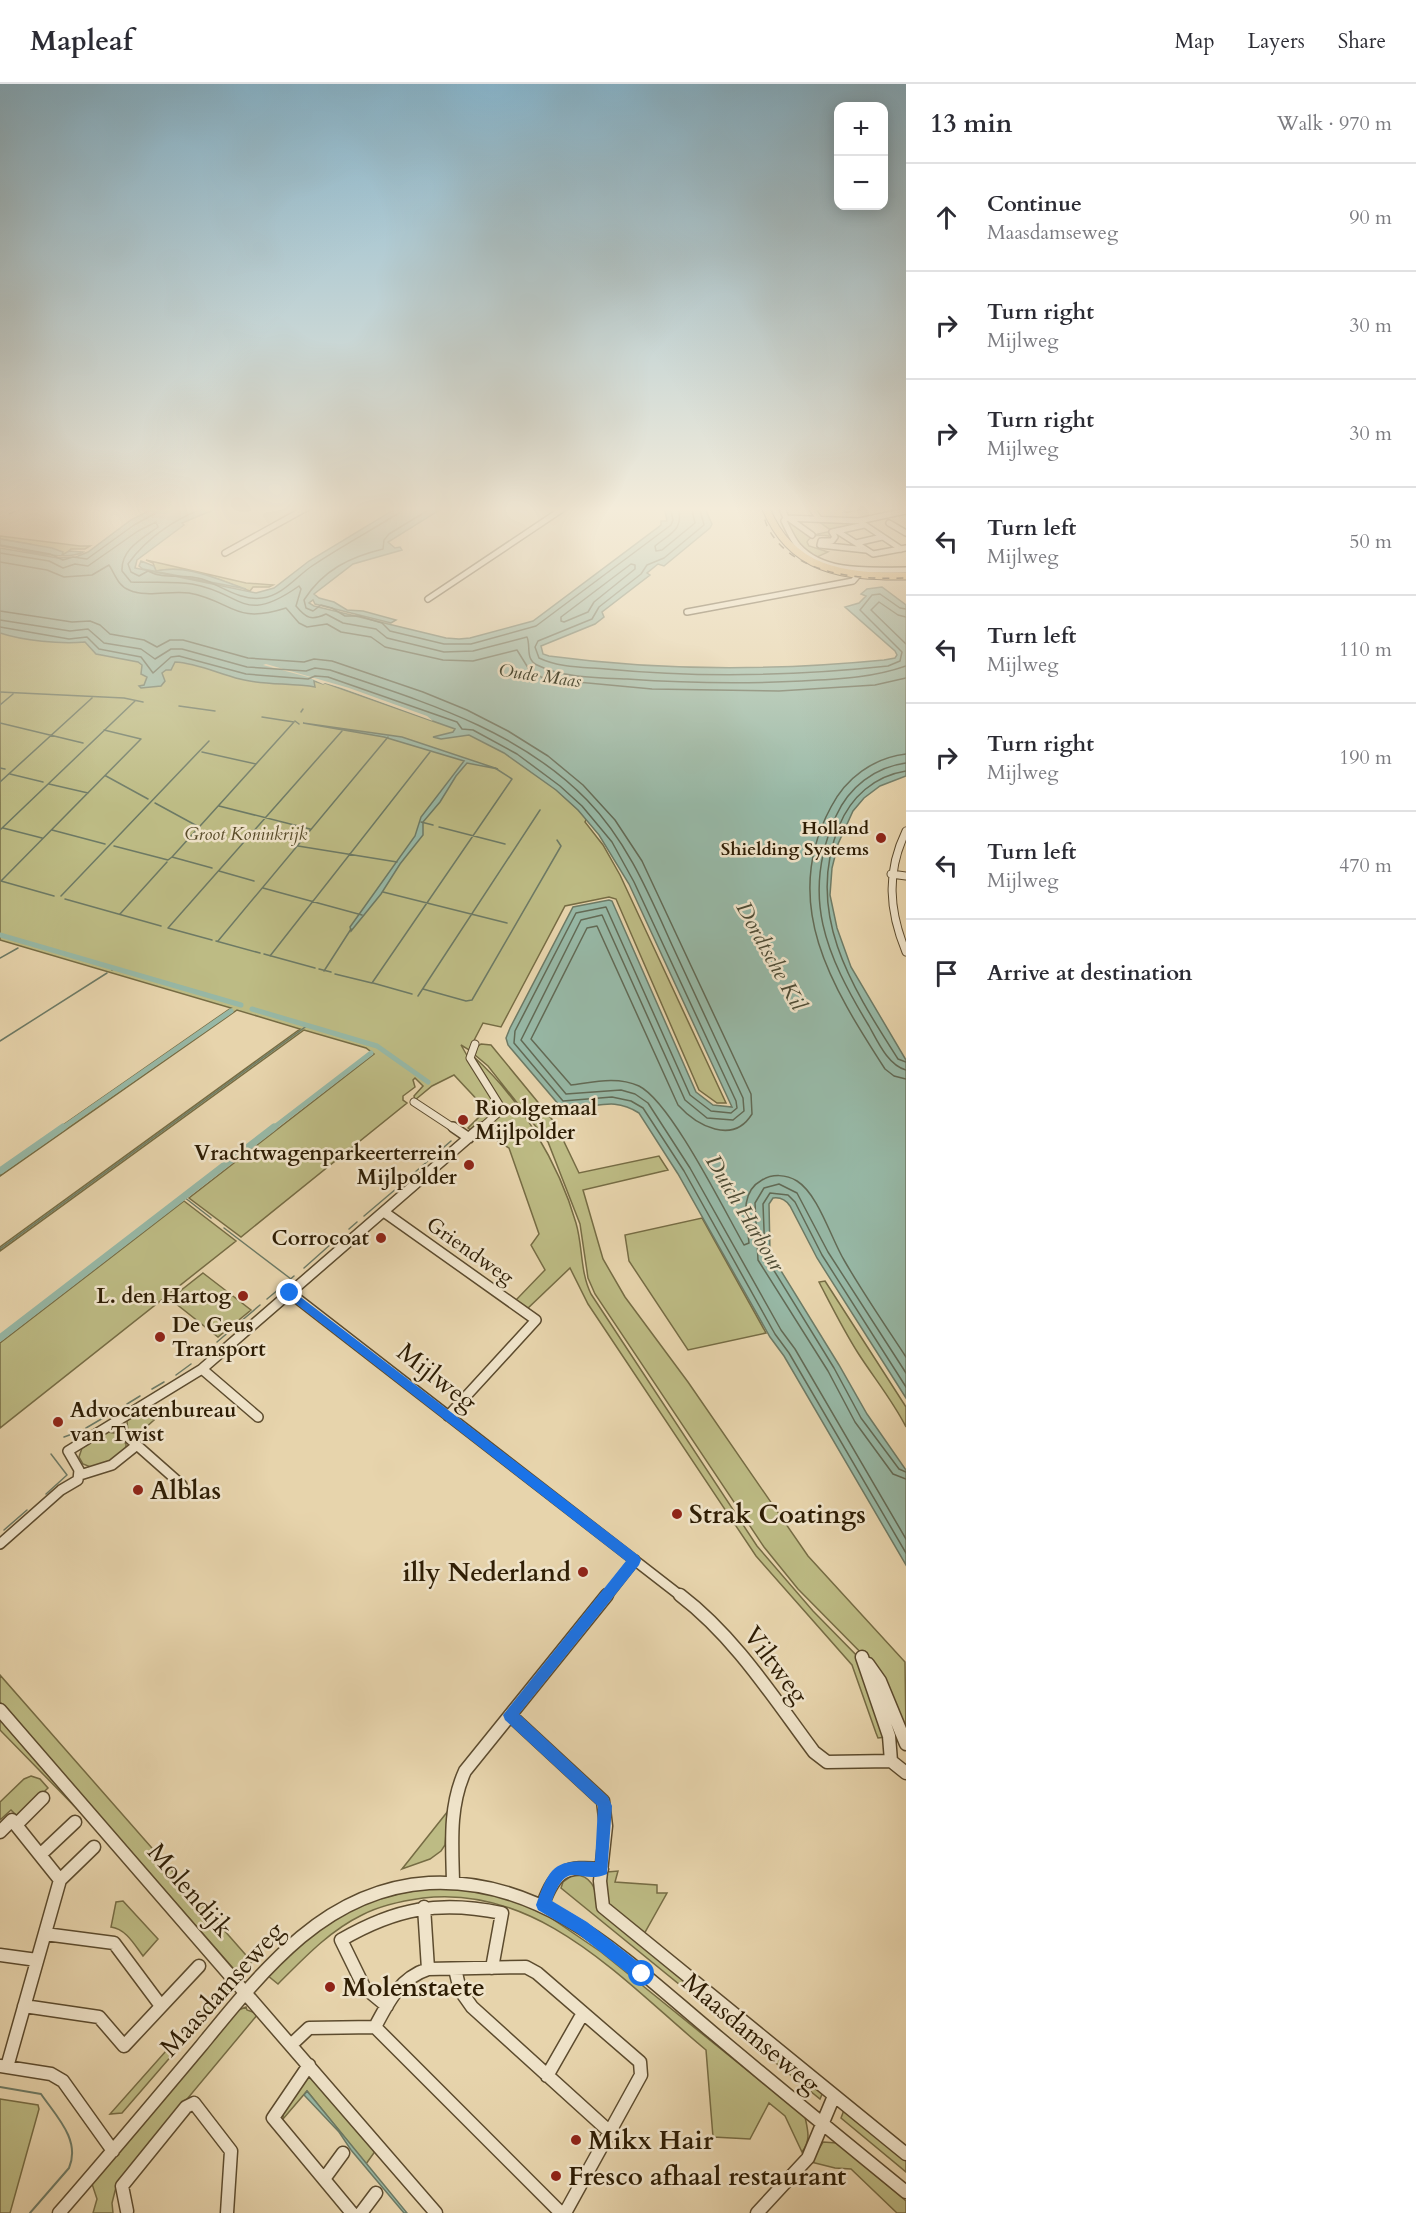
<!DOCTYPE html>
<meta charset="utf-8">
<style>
:root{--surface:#fff;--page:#f7f7f7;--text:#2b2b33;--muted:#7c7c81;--line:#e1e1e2}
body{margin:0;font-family:Cardo,serif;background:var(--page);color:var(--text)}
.controls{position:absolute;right:18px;top:18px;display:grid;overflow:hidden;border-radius:12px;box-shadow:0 3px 15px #0003}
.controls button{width:54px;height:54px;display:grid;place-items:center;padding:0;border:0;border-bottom:2px solid var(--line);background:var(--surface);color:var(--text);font:30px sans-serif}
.stop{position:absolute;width:18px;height:18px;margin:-14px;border:4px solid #1a73e8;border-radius:50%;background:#fff}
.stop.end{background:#1a73e8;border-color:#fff;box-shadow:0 2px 6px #0008}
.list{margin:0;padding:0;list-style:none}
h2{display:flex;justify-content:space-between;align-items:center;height:78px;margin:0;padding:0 24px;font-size:26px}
h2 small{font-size:20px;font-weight:400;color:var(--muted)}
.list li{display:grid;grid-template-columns:39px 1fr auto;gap:18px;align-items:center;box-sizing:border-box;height:108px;padding:0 24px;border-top:2px solid var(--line)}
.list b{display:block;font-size:22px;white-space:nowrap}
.list p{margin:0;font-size:20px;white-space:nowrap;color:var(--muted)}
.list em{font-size:20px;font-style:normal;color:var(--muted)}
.icon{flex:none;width:33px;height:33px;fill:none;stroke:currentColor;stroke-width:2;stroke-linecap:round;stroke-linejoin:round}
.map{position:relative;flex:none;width:906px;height:2129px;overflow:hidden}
header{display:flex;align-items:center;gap:36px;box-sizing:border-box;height:84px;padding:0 30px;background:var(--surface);border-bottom:2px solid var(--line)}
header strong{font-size:28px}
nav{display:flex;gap:33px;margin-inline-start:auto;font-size:21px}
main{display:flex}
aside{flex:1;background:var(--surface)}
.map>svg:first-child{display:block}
</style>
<header>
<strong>Mapleaf</strong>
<nav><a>Map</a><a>Layers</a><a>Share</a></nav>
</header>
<main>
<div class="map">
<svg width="906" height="2129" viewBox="0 0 906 2129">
<rect width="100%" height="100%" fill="#e7d4ac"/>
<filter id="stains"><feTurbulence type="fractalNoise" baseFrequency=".00333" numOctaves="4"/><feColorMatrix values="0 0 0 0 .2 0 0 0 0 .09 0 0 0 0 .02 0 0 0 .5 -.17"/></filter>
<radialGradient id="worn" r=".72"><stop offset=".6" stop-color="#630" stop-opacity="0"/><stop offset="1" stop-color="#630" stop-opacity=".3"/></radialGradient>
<path fill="#bdbb84" stroke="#766c44" stroke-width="1.5" d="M785 436 814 451 832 447 818 437 855 438 860 440 841 444 828 457 829 452C821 451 811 450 807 458L809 462 828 468 815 474 799 462Z
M0 452 80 462H90L85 465H71L66 470 60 471 30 460 0 455Z
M146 476 246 499 273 501 269 503H253L250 507C218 496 190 480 156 487L153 479Z
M0 525 274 580 469 647 534 685 587 734 585 738 603 761 620 791 726 1019H717L699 1006 616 815 609 813 565 822 501 943 483 939 469 966 461 961 496 1022 493 1030 472 1047 468 1044 481 1031 483 1022 454 991 432 1002 415 1016 414 1012 423 1002 415 994 413 996 415 1003 403 1012V1016L407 1019 241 1153 189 1114 374 970 366 964 304 946 0 1167V1163L300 945 237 926 0 1092V1085L231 924 0 856Z
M481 960 491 961 555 1039 579 1089 659 1072 668 1086 583 1106 603 1175 625 1213 688 1298 808 1472 905 1578 906 1651 875 1583 798 1505 764 1463 595 1210 588 1194 580 1140 548 1058 488 982 475 971 477 963Z
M474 973C520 1014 559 1080 576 1139 583 1163 580 1188 591 1210L757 1462 813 1527 861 1576 886 1653 878 1654 876 1649 852 1581 756 1472 588 1220 570 1184 527 1225 515 1217 545 1186 531 1161 539 1150 509 1064 482 1047 502 1027 503 1021Z
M184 1117 236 1157 0 1344V1259Z
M702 1134 766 1249 688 1266 629 1177 625 1151Z
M203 1189 251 1226 218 1253 170 1215Z
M825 1197 906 1323V1343C893 1317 874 1294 858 1269 844 1247 832 1223 820 1200L819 1198Z
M141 1326 154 1336 134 1354 128 1348 127 1337Z
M108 1348 119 1350 126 1360V1366L118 1374 93 1384 83 1380 79 1373 82 1364Z
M0 1591 252 1878 239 1891 0 1618Z
M0 1631 82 1730 0 1646Z
M31 1692 40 1695 48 1704 18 1733 11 1726 0 1736V1718L24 1695Z
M448 1727 445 1761 441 1767 430 1775 402 1785Z
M618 1787 615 1798 657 1801V1809H667L644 1850C619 1830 599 1823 607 1788Z
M573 1791C594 1790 596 1809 600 1825L823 2008 820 2015 561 1804 563 1798Z
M445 1804 493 1810 522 1820 548 1832 601 1868 805 2033C808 2047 811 2056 802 2068L785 2032 769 2019 750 2055 713 2053 706 1966C624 1898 540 1800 423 1814 401 1817 381 1821 362 1831 329 1847 303 1875 278 1900L267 1891C327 1837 360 1808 445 1804Z
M123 1817 158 1855 143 1872C134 1860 126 1845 111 1843L116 1818Z
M229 1896 231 1903 122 2029 110 2030Z
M246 1923 247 1926 258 1930 117 2099 112 2119 113 2129H93L97 2115 92 2100 236 1927Z
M309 1990 376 2066 366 2080 307 2007 283 2035V2029Z
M0 2015 38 2021 39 2025 10 2129H0Z
M844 2026 906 2076V2088L841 2034Z
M823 2058 837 2059 906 2117V2129H897L851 2085 835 2084 811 2078Z"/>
<path fill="#97b8a6" stroke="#6d7a65" stroke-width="1.5" d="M158 422H223L182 439 184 441 137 476 135 484 256 509 274 504 309 477 400 422H446L388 458 395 464 400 463 402 466 353 480 314 510 319 514 334 518 347 526 363 527 396 536 391 539 315 520 313 516 309 519 314 522 446 554 459 555 470 554 533 537 661 441V437H667L664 422H704L712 440 710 444 664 482 658 480 647 489 650 491 602 528 604 533 595 540 541 562 543 570 549 572C661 587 771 587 884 576L895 574 897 571 895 567 845 523 859 519 866 512 861 510 867 505 882 503 906 521V692L880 702 864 714 853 727 838 760 832 784 830 811 837 844 851 883 906 976V1314L817 1174 790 1122C786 1116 780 1113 773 1114L769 1120 770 1169 839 1281 867 1330 906 1386V1481L784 1272 770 1253 678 1090 639 1029C608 1009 590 1030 560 1022L508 961 506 954 510 944 573 823 609 816 612 817 696 1008 713 1021 732 1023 629 800 599 751 578 726 556 706 504 669 469 651 441 655 433 653 453 648 455 645 325 599 323 600 314 597 315 603C292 599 261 601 240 595 219 590 197 579 175 578L171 586H166L162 589 165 597 161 602 141 604 139 602 144 601 147 593 141 590 142 581 138 578 96 570 85 558C60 560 24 557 0 549V464L58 474 76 473 88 468 131 436Z
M0 455 52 464 63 468 62 471 69 467 83 468C66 478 21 465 0 462Z
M141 477 154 482 156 487C188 480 216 495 246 505L143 485 139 482Z
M303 639 402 653 498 685 467 679 456 692 440 718 423 738V751L400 780 381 810 351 847 350 843 415 752 421 733 464 677 384 653Z
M307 2007 407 2129H404L351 2066 339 2048 304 2011Z"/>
<path fill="#e7d4ac" d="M266 580 349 604 427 632 433 637 342 604 325 599 323 600 308 593 263 581Z"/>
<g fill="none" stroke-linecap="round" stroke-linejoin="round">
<path stroke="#626a55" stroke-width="1.5" d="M210 422C179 432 147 453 128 480L131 488 139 492 148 487C164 496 184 489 202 495 222 502 240 517 262 514 282 512 297 492 312 482 340 463 370 447 399 429L402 422
M435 422 389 450 384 456 383 465C350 473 323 486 304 516L306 524 313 527 321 521 332 524 345 532H359L382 539 390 547 444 560H471L536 542 671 441 673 436 670 422
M678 422C684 446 672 448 655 462L656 467 662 466 695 439 691 422
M699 422 704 441 664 474 647 481 641 490 599 523 592 535 538 557 535 563 539 574C560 584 584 583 606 585 700 594 795 592 888 582L900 577 902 568 860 526 872 511 880 510 900 524 906 525
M0 461 50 470 63 476 73 473 87 475 134 441 156 429 159 422
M0 469 49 477 63 484 75 480 88 482 138 447 156 438 158 443C142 455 121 465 122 487L131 498C151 499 172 497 192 500 244 509 242 542 299 502L301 505 296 522C306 534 311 537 326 530L343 539 376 545 387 554 444 568 473 567 527 553C531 562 525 575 537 581 563 594 599 594 627 595 685 599 744 600 802 597 838 595 872 594 906 582
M0 478 47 486 64 493 92 491 109 481C115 490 118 502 129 506 147 514 170 506 189 509 233 517 233 541 286 524L299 539 307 543 327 540 341 548 371 553 385 563 443 576 473 577 517 566 530 587 545 595 652 605 779 607 875 601 906 594
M631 480 635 481V485L594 518 588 528 564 538 561 537V533Z
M0 527 72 538 90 537 100 541 110 550 144 556 157 563 170 556H183L248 574 304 578 314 575 332 577 423 608 467 626 508 647 548 672 583 701 615 736 642 777 751 1010 752 1030C733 1061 697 1042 678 1021L597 842 587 844 531 955 571 1001C594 998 617 992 639 1002 671 1018 724 1126 744 1161L749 1159C747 1138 738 1109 762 1096 772 1090 786 1090 797 1097 818 1110 831 1154 844 1176 863 1209 885 1241 906 1273
M906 533 898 531 879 518 871 526 906 560
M0 536 70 547 88 545 104 559 141 565 155 575 171 565H182L247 583 306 587 315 584 330 586C421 617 518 645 587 716 627 757 649 810 672 861 696 912 719 963 743 1014L744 1027 733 1036 707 1034 685 1016 602 831 581 836 521 956 566 1010 621 1006 635 1010 648 1019 690 1084 781 1246 795 1265 906 1455
M0 543 69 555 87 553 99 565 141 573 153 589 171 573 179 572 246 590 308 595 315 592 328 593 457 638 462 645 473 646 517 670 560 702 582 722 612 758 634 798 736 1017 737 1024 731 1029 711 1027 690 1011 606 823 576 829 515 947 514 959 563 1017 612 1013 631 1017 643 1024 684 1087 775 1250 789 1269 906 1469
M906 670C873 674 846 694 831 723 779 819 832 903 885 985L894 992 906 995
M906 679C875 683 849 703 836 732 800 812 826 871 869 942 878 958 888 981 906 986
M906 687C874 692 851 713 839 742 804 830 852 903 898 975L906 978
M906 1289 828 1168 797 1109 779 1100 764 1104 755 1119 758 1176 828 1287 855 1338 893 1390 906 1395
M906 1303 822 1171 795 1118 788 1111 770 1109 763 1120 765 1172 834 1284 861 1334 899 1385 906 1388"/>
<path stroke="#6d7a65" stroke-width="1.5" d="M0 608 124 614 143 618
M0 621 13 610
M179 622 215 627
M301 628 303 625
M295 637 299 640
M0 639 83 659
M202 668 256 680
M0 684 5 685
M10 690 43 698
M106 692 148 715
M0 698 92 614
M49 700 88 709
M155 719 199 743
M219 722 310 745
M421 738 433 741
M439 743 505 760
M3 744 42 754
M0 746 135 617
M52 746 105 760
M114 762 168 776 172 773 212 784
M298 762 397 778
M172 773 294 638 262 633
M219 787 254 797
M263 804 362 831
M383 808 507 839
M54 812 1 797 141 655 104 646
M61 812 209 657
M65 815 161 842
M120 830 167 778
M212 856 168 844 342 647
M216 857 260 869
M218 857 388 653
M264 870 315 884
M270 872 430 668
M0 874 18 864
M319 885 331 888
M112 886 114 884
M324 887 351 845
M335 890 372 899 512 695 495 684
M373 899 412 910
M423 905 466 917 472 916 561 762 557 756
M418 912 540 726
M0 957 107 889
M414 1089 451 1057
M184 1113 211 1134
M364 1132 410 1093
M224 1144 291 1195
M349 1145 357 1138
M0 1165 308 941
M304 1184 340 1152
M287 1198 294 1192
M267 1215 279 1205
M240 1238 260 1221
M217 1258 231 1246
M202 1271 207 1267
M176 1291 191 1280
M152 1305 164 1298
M127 1320 140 1312
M86 1344 115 1327
M64 1353 75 1349
M46 1410 67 1391 51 1370
M4 1446 27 1426"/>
<path stroke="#6d7a65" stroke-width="2" d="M0 2003 41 2010C56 2032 81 2056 69 2084L30 2129"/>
<path stroke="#97b8a6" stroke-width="5" d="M0 851 241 921
M252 925 377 962 428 998
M61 1045 231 927
M272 1045 371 969"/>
<path stroke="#97b8a6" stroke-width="7" d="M0 1087 63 1043
M0 1254 274 1043"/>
<defs>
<path id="minor-far3" d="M781 422 786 434 784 437C788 445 792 455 798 462 824 491 871 486 906 486
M810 422 819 435
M843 422 846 425 862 422
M786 434 859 437 906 427
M791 436 812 451
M859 437 901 465
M889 439 906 449
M837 447 832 448 835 453 832 457H821L820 461 866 466
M837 447 873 470 906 464
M837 447 864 441
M856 459 882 453
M225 469 310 422
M428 515 567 422
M687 528 853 497 859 490"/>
<path id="minor-far2" d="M906 747C886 788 889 827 906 868
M891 790 906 792
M475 960 470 974 500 1022 497 1030 480 1045
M414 1018 455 1045"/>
<path id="minor-far1" d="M453 1043 469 1054
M384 1128 536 1236 448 1332
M290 1209 682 1513
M202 1285 258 1333
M113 1340 182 1401
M80 1391 112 1381 137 1361
M0 1460 61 1406 78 1396 79 1386 68 1367 202 1285 481 1043
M606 1513 635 1476"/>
<path id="minor" d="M680 1511C735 1553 773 1613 814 1668L827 1678 891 1677
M862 1573 889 1652 891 1677 906 1689
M868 1580 880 1597 906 1660
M0 1626 436 2129
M510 1631 603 1717 606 1742 600 1797 603 1823 906 2070
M0 1748 12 1736 16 1741
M40 1771 75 1738
M60 1796 94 1763
M453 1797C452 1759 449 1722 465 1687L607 1511
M543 1820C556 1785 566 1782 602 1785
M424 1823 428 1885
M45 1850 114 1859 161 1922
M0 1871 37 1876
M455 1885 460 1906 472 1923 611 2049
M24 1922 99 1933 124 1962 199 1882
M387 1922 364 1903 341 1856C396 1824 440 1816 502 1829L492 1884
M375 1943C388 1918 400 1894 428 1885L526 1883 537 1889 640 1978 641 1991 565 2129
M292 1960 309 1944 375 1943 561 2129
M309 1981 273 2034 352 2129
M0 1982 51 1990 63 1997 113 2067
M7 1983 60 1796 16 1741 43 1714
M547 1992 583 1929
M324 2095 343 2069
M127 2127 122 2102 186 2023 194 2019 231 2067 227 2129
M59 2129C107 2074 154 2018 201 1962 232 1924 263 1885 301 1853 337 1823 381 1802 429 1799 546 1793 628 1878 712 1948 776 2002 841 2055 906 2108
M361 2129 376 2109
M757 2129 808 2074 834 2012"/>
<path id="major" d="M765 422C790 487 843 493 906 492"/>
</defs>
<use href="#minor-far3" stroke="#5c4b2e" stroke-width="8"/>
<use href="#minor-far2" stroke="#5c4b2e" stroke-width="9"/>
<use href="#minor-far1" stroke="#5c4b2e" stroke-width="12"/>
<use href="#minor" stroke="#5c4b2e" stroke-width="15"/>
<use href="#major" stroke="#2e1d04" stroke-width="9"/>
<use href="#minor-far3" stroke="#efe3c9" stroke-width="5"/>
<use href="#minor-far2" stroke="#efe3c9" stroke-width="7"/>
<use href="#minor-far1" stroke="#efe3c9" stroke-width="9"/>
<use href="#minor" stroke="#efe3c9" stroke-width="12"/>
<use href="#major" stroke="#e4ba76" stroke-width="7"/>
<path stroke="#2e1d04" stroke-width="1.5" stroke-dasharray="7 7" stroke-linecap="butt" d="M761 422C763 429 765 438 768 444 793 491 859 496 906 494
M9 430 26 422"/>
</g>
<linearGradient id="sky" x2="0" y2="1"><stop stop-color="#87b6ce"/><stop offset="0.59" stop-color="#f4ecda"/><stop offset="1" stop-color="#f4ecda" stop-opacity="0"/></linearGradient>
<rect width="906" height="720" fill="url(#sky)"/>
<path fill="#1a73e8" d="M290 1205 639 1472 641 1476 639 1481 519 1630 608 1713 612 1722 607 1790C579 1802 568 1772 552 1817L587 1838 647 1885 649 1890 647 1896 642 1898 636 1896 577 1849 538 1826 536 1821C550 1783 553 1775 595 1778L598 1722 505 1636 503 1631 626 1477 286 1212V1206Z"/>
<g fill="#8f2418" stroke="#efe3c9" stroke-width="2">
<circle cx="881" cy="754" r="6"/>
<circle cx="463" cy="1036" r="6"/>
<circle cx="469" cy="1081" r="6"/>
<circle cx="381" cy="1154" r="6"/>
<circle cx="243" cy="1212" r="6"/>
<circle cx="160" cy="1253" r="6"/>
<circle cx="58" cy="1338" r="6"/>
<circle cx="138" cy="1406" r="6"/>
<circle cx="677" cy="1430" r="6"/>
<circle cx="583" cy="1488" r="6"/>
<circle cx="330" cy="1903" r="6"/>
<circle cx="576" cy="2056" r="6"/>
<circle cx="556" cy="2092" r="6"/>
</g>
<g text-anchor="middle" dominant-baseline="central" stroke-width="5" stroke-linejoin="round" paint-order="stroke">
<g font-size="18" font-style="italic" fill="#4e4c35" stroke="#efe3c9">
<text transform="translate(540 592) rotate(8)">Oude Maas</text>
</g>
<g font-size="18" font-weight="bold" fill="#2e1d04" stroke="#efe3c9" text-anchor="end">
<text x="869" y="744">Holland<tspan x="869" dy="21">Shielding Systems</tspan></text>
</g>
<g font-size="18" font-style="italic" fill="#594c2a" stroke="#efe3c9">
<text x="246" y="750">Groot Koninkrijk</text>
</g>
<g font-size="21" font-weight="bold" fill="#2e1d04" stroke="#efe3c9" text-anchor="start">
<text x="475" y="1024">Rioolgemaal<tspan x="475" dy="24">Mijlpolder</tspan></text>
<text x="457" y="1069" text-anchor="end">Vrachtwagenparkeerterrein<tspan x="457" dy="24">Mijlpolder</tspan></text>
<text x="369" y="1154" text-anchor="end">Corrocoat</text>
<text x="231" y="1212" text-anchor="end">L. den Hartog</text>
<text x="172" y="1241">De Geus<tspan x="172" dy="24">Transport</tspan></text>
<text x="70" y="1326">Advocatenbureau<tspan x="70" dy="24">van Twist</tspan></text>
</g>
<g font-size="21" fill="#2e1d04" stroke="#efe3c9">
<text transform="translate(470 1167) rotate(35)">Griendweg</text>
</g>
<g font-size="22" font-style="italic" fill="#4e4c35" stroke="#efe3c9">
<text transform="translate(771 872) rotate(61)">Dordtsche Kil</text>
<text transform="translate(745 1129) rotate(59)">Dutch Harbour</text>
</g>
<g font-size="26" fill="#2e1d04" stroke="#efe3c9">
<text transform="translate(437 1293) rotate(38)">Mijlweg</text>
<text transform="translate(776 1581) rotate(53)">Viltweg</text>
<text transform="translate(190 1806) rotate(49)">Molendijk</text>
<text transform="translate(222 1905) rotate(-48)">Maasdamseweg</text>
<text transform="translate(751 1949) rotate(40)">Maasdamseweg</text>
</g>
<g font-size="26" font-weight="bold" fill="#2e1d04" stroke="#efe3c9" text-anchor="start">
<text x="150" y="1406">Alblas</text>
<text x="689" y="1430">Strak Coatings</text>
<text x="571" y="1488" text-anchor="end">illy Nederland</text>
<text x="342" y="1903">Molenstaete</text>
<text x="588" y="2056">Mikx Hair</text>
<text x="568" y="2092">Fresco afhaal restaurant</text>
</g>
</g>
<rect width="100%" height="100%" filter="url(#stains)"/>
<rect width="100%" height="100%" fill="url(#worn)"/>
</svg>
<div class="controls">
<button>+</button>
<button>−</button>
</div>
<div class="stop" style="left:642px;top:1890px"></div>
<div class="stop end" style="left:290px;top:1209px"></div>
</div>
<aside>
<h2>13 min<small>Walk · 970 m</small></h2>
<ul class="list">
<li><svg class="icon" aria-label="ahead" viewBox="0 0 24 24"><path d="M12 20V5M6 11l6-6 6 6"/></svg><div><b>Continue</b><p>Maasdamseweg</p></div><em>90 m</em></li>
<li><svg class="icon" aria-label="right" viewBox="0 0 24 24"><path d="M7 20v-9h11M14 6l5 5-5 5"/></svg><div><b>Turn right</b><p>Mijlweg</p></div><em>30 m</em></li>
<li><svg class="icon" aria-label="right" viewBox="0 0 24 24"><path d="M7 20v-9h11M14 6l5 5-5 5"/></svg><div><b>Turn right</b><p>Mijlweg</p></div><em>30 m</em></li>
<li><svg class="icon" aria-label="left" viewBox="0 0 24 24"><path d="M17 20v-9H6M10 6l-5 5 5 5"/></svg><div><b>Turn left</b><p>Mijlweg</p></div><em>50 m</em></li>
<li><svg class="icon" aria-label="left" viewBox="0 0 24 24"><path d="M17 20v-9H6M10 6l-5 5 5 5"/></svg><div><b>Turn left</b><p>Mijlweg</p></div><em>110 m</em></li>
<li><svg class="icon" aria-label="right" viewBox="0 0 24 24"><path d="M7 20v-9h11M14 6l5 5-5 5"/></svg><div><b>Turn right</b><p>Mijlweg</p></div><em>190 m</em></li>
<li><svg class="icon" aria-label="left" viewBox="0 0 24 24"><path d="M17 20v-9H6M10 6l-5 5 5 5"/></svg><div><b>Turn left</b><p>Mijlweg</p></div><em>470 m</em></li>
<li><svg class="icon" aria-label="arrive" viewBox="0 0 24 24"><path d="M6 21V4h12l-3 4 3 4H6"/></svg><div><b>Arrive at destination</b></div></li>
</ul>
</aside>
</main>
